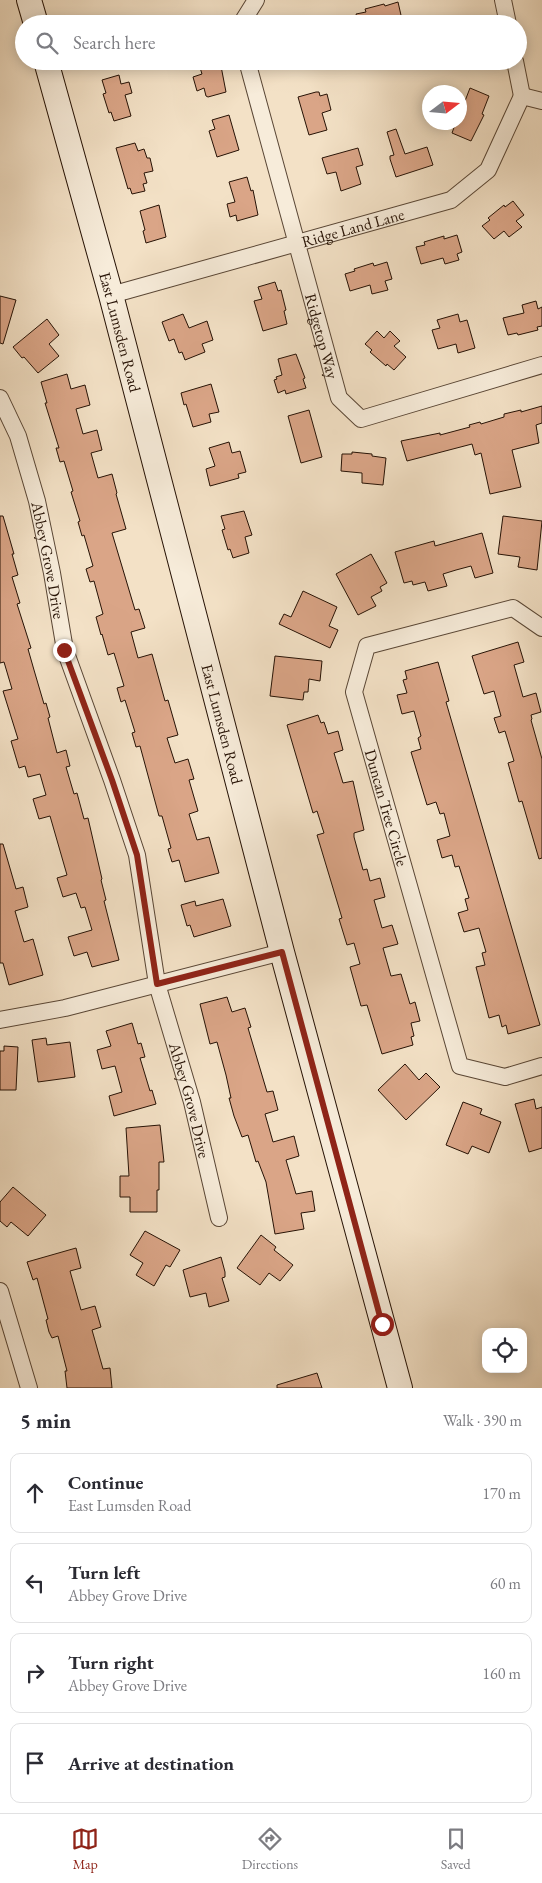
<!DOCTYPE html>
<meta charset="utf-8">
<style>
:root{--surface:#fff;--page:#f7f7f7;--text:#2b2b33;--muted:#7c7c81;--line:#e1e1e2;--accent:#8f2418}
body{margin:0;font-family:"EB Garamond",serif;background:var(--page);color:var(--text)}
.controls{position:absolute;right:15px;bottom:15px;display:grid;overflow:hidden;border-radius:10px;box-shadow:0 2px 12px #0003}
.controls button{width:45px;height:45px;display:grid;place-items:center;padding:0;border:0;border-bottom:1px solid var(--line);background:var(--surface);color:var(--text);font:25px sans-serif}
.compass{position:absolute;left:422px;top:85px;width:45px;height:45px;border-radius:50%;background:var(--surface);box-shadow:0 2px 12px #0003;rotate:74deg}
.stop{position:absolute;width:15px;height:15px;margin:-11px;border:4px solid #8f2418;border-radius:50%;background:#fff}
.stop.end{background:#8f2418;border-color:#fff;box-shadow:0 1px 5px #0008}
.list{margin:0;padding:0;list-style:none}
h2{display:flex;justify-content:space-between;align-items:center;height:65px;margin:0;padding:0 20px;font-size:21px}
h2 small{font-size:16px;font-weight:400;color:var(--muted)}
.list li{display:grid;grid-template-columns:32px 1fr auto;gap:15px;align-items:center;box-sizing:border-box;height:80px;margin:0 10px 10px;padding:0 10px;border:1px solid var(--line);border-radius:10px}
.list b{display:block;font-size:19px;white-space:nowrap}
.list p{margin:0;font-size:16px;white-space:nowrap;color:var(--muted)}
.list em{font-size:16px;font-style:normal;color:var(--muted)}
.icon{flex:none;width:28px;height:28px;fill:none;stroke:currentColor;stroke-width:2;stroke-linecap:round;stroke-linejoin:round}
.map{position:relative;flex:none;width:542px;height:1388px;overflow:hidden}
.search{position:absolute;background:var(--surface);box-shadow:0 2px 12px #0003;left:15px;right:15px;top:15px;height:55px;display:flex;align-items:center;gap:12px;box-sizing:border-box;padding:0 18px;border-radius:28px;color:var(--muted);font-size:19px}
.sheet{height:425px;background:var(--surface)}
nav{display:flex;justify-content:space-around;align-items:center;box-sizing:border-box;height:70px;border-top:1px solid var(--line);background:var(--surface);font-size:14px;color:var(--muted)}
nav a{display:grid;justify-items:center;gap:2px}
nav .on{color:var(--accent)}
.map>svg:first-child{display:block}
</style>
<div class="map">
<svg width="542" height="1388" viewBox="0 0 542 1388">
<rect width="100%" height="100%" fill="#f3e1c6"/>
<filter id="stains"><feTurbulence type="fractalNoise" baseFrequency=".004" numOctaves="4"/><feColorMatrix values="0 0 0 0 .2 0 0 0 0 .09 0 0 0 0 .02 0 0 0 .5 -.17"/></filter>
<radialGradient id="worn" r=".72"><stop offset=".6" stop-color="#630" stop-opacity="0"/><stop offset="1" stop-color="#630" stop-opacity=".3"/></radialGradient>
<path fill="#daa587" stroke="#261205" d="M398 2 403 24H359L356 14 366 12 365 9 384 4 385 6Z
M198 61H220L226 92 208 97 206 96 204 88 197 91 193 77 202 74Z
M119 75 121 84 129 82 132 93 125 95 131 116 114 121 111 112 109 113 103 94 106 93 102 80Z
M470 88 489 96 482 114 484 115 471 141 452 133 456 122H460V114Z
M316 92H319L320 96 327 94 331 110 322 113 327 130 309 135 298 97Z
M229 115 239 150 217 157 209 131 215 129 212 120Z
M396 129 405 154 427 147 433 165 396 177 390 159V156L394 155 387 132Z
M135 143 138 151 144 149 147 158H150L153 171 144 173 147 183 143 184 145 191 132 194 130 188 128 189 116 148Z
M358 148 363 165 356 167 361 184 341 191 336 172 327 174 322 158Z
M247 177 251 191 253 190 258 215 237 221 236 215 230 217 227 204 235 202 229 182Z
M513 201 524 215 516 221 522 227 509 237 504 231 494 239 482 226 490 220 488 218 504 205 505 207Z
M159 205 166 237 146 243 143 231 145 230 140 211Z
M457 235 462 252 457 254 459 260 445 264 443 258 421 264 416 247 425 245 424 242 444 236V239Z
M387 262 392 279 385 281 388 290 372 294 370 285 350 291 345 274 355 271 354 269 373 263 374 266Z
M275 282 278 291 281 290 286 310 284 311 287 324 263 331 254 301 262 299 258 287Z
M0 296 16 300 3 344 0 343Z
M536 301 538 309 542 307V326L537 327 538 330 518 335 517 333 508 335 503 318 524 313 522 305Z
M183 314 189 328 207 321 213 340 202 344 205 352 185 360 182 352 179 353 174 339 169 341 162 322Z
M458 314 460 322 467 320 475 348 458 353 456 344 438 349 432 330 440 328 437 320Z
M47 319 59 335 49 344 59 356 38 373 24 357 22 358 13 347Z
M377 331 384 338 390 331 400 341 394 346 406 357 394 370 387 364 386 366 370 352 372 350 365 344Z
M296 354 305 378 303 379 306 388 286 394 285 390 278 393 274 380 277 379 276 377 282 375 278 359Z
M67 374 71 389 85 385 90 405 76 409 83 434 97 430 102 450 91 453 98 478 112 474 117 493 116 494 126 529 112 533 135 610 139 609 145 628 131 632 138 658 152 654 165 701 168 700 178 735 167 738 175 763 188 759 194 779 189 780 198 811 189 814 197 840 209 837 219 873 185 882 179 860 172 862 168 849 171 848 162 816H159L140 746 136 747 132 733 135 732 125 700 121 702 117 688 124 686 114 653 108 655 102 634 101 635 96 617 103 614 94 581 90 582 86 569 93 566 84 535 82 536 78 522 80 521 71 492 73 491 64 461 60 462 56 448H59L45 403H47L41 382Z
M211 384 219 412 209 414 211 422 193 427 186 404 184 405 181 393Z
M542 406V423L536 425 539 443 512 450 521 487 490 494 481 453 475 455 472 444 407 461 401 441 440 433V435L470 427 469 425 480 422 481 424 504 417V414L521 410V412Z
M309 410 322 457 301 463 288 416Z
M229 442 232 453 240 451 246 472 238 474 239 478 210 486 206 469 215 466 209 448Z
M352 452 372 454V456L386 458 383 485 362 483V473L341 471 342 454H352Z
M244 511 252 535 245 537 249 553 233 558 230 549 228 550 222 530 225 529 221 516Z
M0 516H3L14 554H12L18 575 12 577 20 603 17 604 31 648 28 649 34 670 44 704 46 703 50 717 48 718 57 753 66 750 70 766 66 767 74 794 77 793 84 819 88 818 102 879 101 880 106 900 104 901 119 960 92 967 87 952 74 956 68 937 92 930 85 907 81 908 76 893 63 897 57 878 67 875 50 816 39 819 33 799 46 795 40 774 28 777 25 766 19 768 11 741 18 739 3 691 12 689 4 662 0 663Z
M503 516 542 521 537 570 518 567 520 557 498 554Z
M482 533 493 573 475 578 471 566 456 570 443 574 447 586 428 591 425 582 413 585 412 581 404 583 395 552 434 541 435 546Z
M371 554 387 583 380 587 382 591 371 597 376 606 358 615 336 574Z
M303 591 337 607 329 626 338 630 330 648 279 624 284 614 291 617Z
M518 642 524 662 514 665 523 697 536 693 541 712 531 715 532 719 531 720 542 759V858L539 859 522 801 519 802 508 763 514 761 505 731 499 733 494 718 501 716 494 691 484 694 472 656Z
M275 656 322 661 320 681 309 679 308 692H304L303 700 270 696Z
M438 662 449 701 446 702 540 1025 508 1034 506 1025 502 1027 499 1015 489 1018 476 967 485 965 482 953 486 952 479 928 464 932 458 913 468 910 465 899 469 898 459 866 455 867 452 855 442 858 437 840 450 836 444 813 440 814 436 802 427 805 411 752 421 749 418 738 421 736 414 711 402 714 397 695 407 693 403 680 407 679 405 671Z
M318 715 321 723 324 722 328 734 338 731 343 750 334 753 343 783 353 781 364 830 354 833V837L363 870 367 869 370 881 380 878 385 897 374 900 382 928 392 925 398 944 383 948 391 976 401 974 410 1004 415 1002 420 1021 411 1023 414 1036 411 1037 413 1045 382 1054 367 1005 361 1006 350 967 360 964 354 943 347 945 339 919 342 918 317 835 324 833 317 811 313 813 287 725Z
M0 844H3L16 889 23 887 28 907 15 911 24 942 33 939 43 975 9 985 3 963H0Z
M223 899 231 926 194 937 190 925 187 926 181 905 195 901 196 906Z
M227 997 232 1012 245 1008 251 1027 248 1028 267 1092 273 1091 278 1110 265 1114 273 1142 294 1136 299 1156 286 1160 296 1194 312 1191 315 1211 301 1213 304 1229 275 1234 266 1182 258 1161 256 1162 248 1135 242 1137 234 1116 229 1098H231L226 1075 217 1042 210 1044 200 1004Z
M132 1023 138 1044 141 1043 145 1057 140 1058 150 1091 152 1090 156 1104 114 1116 109 1096 122 1092 115 1066 102 1069 97 1050 111 1046 106 1031Z
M46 1038 47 1045 70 1042 75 1077 38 1082 32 1040Z
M4 1046 18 1047 16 1090H0V1051H4Z
M405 1064 419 1080 426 1073 440 1087 406 1120 378 1090Z
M534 1099 536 1109 542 1107V1148L529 1152 515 1104Z
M463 1102 482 1109 480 1114 501 1122 489 1153 472 1146 468 1154 446 1145Z
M160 1125 164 1162H159V1190H157V1212H130V1197H120V1176H129L126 1128Z
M13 1187 46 1215 28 1236 11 1222 7 1227 0 1221V1202Z
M145 1231 180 1250 170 1267 166 1265 154 1286 136 1275 143 1263 130 1255Z
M261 1235 276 1247 274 1250 293 1265 280 1281 269 1273 260 1285 237 1268Z
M76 1248 81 1268 70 1271 81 1310 95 1306 101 1327 92 1330 103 1369 110 1368 112 1388H67L65 1371H67L58 1336 52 1338 49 1332 46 1320 48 1319 37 1278 33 1280 27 1262Z
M221 1257 225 1272V1277L222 1278 229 1301 209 1307 206 1293 190 1297 183 1270Z
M317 1373 322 1388H277V1385Z"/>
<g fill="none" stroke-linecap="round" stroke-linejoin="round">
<defs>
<g id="street">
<path d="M503 0 508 24"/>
<path d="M241 24 256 0"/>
<path id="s1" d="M247 61 339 398 361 419 542 365"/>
<path d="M515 61 522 96"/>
<path d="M522 96 542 101"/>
<path id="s2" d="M111 295 451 200 488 170 522 96"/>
<path id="s3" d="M0 398 18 436 37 501 52 573 65 650 112 780 137 855 157 984 192 1102 219 1218"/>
<path id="s4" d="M542 628 513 608 367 646 354 692 460 1066 505 1077 542 1066"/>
<path d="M0 1020 65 1008 282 952"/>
<path d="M0 1291 29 1388"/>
</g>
<g id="secondary">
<path d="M29 0 36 24"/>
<path id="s5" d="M46 61 111 295 282 952 400 1388"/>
</g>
</defs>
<use href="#street" stroke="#594635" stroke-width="18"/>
<use href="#secondary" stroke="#261205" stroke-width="26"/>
<use href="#street" stroke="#f7ecda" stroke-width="16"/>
<use href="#secondary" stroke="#f7ecda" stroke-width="24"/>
</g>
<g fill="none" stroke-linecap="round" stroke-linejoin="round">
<path stroke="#8f2418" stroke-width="6" d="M64 650 112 780 137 855 157 984 282 952 382 1324"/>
</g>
<g text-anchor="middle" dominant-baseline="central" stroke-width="4" stroke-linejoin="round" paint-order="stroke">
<g font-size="16" fill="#261205" stroke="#f7ecda">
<text stroke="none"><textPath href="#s2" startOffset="251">Ridge Land Lane</textPath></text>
<text stroke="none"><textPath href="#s5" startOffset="281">East Lumsden Road</textPath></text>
<text stroke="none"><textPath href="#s1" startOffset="285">Ridgetop Way</textPath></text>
<text stroke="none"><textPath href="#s3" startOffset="170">Abbey Grove Drive</textPath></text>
<text stroke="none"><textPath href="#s5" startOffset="686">East Lumsden Road</textPath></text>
<text stroke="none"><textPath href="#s4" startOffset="354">Duncan Tree Circle</textPath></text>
<text stroke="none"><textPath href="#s3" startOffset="730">Abbey Grove Drive</textPath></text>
</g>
</g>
<rect width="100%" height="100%" filter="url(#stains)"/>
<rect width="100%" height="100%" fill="url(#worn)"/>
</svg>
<div class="controls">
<button><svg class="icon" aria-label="locate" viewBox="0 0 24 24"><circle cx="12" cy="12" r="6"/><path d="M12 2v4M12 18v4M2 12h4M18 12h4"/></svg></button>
</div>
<svg class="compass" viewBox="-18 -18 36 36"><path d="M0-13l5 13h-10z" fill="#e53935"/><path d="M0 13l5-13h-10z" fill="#7c7c81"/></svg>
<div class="stop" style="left:382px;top:1324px"></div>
<div class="stop end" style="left:64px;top:650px"></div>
<div class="search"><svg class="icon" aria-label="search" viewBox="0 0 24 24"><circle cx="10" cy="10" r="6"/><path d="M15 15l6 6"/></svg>Search here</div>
</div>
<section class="sheet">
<h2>5 min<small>Walk · 390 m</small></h2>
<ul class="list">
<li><svg class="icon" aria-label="ahead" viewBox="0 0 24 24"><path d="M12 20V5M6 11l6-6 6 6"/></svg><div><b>Continue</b><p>East Lumsden Road</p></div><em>170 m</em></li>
<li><svg class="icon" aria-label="left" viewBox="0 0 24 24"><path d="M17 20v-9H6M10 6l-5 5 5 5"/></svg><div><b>Turn left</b><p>Abbey Grove Drive</p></div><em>60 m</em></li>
<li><svg class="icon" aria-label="right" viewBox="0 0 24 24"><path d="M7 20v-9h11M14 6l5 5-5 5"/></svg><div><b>Turn right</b><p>Abbey Grove Drive</p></div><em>160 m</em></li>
<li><svg class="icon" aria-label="arrive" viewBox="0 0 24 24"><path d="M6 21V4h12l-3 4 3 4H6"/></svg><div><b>Arrive at destination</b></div></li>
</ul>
</section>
<nav>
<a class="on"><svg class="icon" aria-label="map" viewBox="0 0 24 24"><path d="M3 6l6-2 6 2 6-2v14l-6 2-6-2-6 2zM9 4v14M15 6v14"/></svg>Map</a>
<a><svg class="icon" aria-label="directions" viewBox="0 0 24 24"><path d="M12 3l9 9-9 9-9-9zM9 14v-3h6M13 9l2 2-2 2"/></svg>Directions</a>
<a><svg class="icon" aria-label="saved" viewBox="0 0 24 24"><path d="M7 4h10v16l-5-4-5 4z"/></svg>Saved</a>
</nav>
